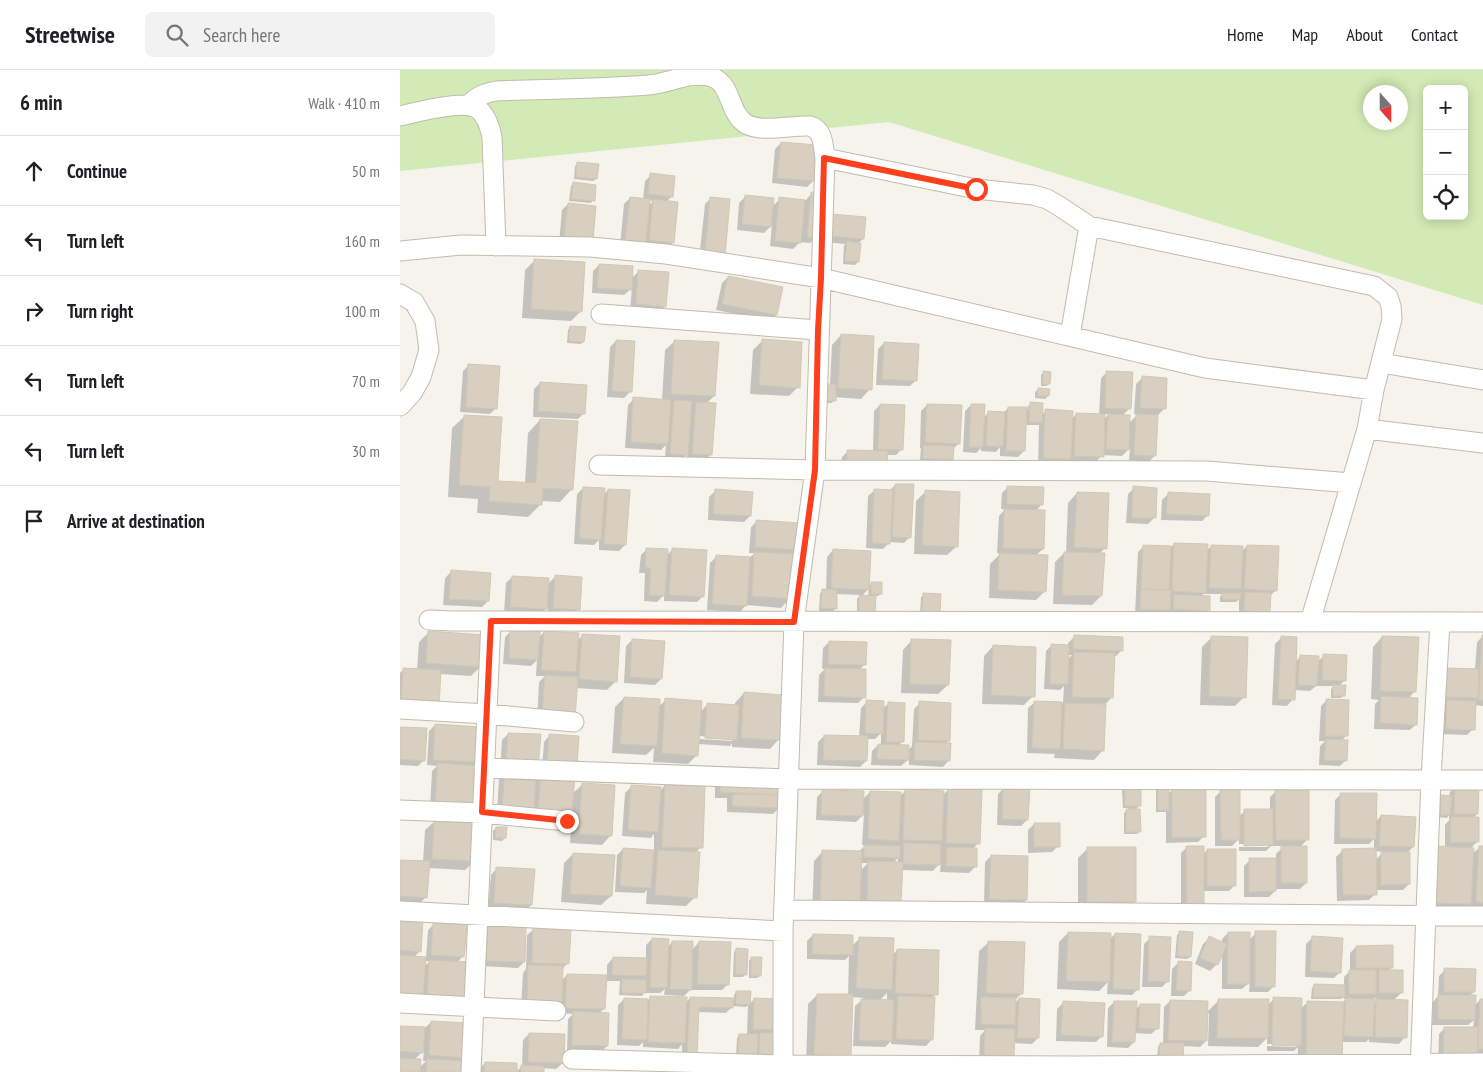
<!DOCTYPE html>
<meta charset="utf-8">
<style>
:root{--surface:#fff;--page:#f2f2f2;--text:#202124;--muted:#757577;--line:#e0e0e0}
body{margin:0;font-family:"PT Sans Narrow",sans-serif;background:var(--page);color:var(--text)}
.controls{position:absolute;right:15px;top:15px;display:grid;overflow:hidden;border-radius:8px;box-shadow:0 2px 12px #0003}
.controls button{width:45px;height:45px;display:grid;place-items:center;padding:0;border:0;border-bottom:1px solid var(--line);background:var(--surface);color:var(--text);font:25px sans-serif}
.compass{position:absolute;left:963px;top:15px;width:45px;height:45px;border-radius:50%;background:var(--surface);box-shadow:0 2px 12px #0003;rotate:159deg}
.stop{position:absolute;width:15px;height:15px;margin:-11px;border:4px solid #fc3f1d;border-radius:50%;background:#fff}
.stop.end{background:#fc3f1d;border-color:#fff;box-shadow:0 1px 5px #0008}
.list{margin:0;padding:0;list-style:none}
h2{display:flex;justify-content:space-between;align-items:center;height:65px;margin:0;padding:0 20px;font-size:21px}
h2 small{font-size:16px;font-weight:400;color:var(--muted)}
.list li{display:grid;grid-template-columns:32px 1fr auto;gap:15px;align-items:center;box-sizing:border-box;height:70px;padding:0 20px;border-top:1px solid var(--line)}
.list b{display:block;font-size:19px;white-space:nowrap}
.list em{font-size:16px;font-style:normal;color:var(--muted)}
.icon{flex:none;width:28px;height:28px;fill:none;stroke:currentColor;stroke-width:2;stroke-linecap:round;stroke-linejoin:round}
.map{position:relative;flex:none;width:1083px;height:1002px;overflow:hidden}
header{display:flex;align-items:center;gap:30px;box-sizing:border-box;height:70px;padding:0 25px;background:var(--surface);border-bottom:1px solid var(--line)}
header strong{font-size:24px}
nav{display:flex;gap:28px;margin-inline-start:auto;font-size:18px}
.search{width:350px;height:45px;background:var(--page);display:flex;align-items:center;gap:12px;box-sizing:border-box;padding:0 18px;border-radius:8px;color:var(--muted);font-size:19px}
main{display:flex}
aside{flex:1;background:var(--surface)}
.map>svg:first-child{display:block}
</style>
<header>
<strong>Streetwise</strong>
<div class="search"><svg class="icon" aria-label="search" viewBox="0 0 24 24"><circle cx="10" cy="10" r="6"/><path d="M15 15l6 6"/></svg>Search here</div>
<nav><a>Home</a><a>Map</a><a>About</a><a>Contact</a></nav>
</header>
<main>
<aside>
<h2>6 min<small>Walk · 410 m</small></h2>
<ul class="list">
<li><svg class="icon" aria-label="ahead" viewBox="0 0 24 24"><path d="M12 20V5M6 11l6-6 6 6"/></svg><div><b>Continue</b></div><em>50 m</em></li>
<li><svg class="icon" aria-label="left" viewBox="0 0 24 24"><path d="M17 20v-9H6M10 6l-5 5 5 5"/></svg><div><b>Turn left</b></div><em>160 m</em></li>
<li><svg class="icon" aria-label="right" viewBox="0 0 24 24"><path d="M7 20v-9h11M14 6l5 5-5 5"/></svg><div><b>Turn right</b></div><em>100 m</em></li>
<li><svg class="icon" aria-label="left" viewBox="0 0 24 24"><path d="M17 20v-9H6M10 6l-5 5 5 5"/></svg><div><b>Turn left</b></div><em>70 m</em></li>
<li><svg class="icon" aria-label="left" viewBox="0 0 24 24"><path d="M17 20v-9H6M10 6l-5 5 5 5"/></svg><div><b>Turn left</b></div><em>30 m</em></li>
<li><svg class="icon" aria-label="arrive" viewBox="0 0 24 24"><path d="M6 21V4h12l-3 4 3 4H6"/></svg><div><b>Arrive at destination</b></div></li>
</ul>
</aside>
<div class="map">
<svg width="1083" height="1002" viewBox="0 0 1083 1002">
<rect width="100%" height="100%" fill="#f6f3ec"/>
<path fill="#d2eab5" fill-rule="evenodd" d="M0 0H1083V235L489 52 0 101ZM1027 19H1064V146H1027ZM971 22H1001V52H971Z"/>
<path fill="#0003" fill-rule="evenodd" d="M381 73 413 111 407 117 372 113 375 79Z
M178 93 196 109 193 111 174 109 175 96Z
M251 105 272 126 266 132 273 172 267 178 244 176V172L238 177 220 176 224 134 230 128 243 129 245 111ZM248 130 253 131 248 136Z
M173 114 193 130 191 133 169 131 171 116Z
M412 123 416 167 410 173 400 172 393 179 370 176 372 155 364 163 337 160 339 133 345 127 372 137 380 129 405 131Z
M311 128 323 185 299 190 305 134Z
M168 134 192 169 159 173 162 140Z
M425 151 463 169 457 174H460L458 192 455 195 443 194 444 175 446 174 423 172Z
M135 190 180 242 171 251 122 248 125 200Z
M199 195 231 209 239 201 265 236 259 242 230 240 232 218 224 225 192 223 193 201Z
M328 207 376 245 370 251 316 240 322 213Z
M170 257 183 272 181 274 167 273 168 260Z
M441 265 470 319 461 329 434 327V330L432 333H423L430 315 432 275Z
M216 271 230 322 224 328 207 327 210 277Z
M275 271 314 326 306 334 311 384 305 390 287 389V384L281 390 265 389 266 375 261 380 225 378 228 335 234 329 262 330 265 280Z
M362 271 398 317 389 326 350 324 353 280Z
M484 273 516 310 510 316 476 315 478 279Z
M69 295 96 338 90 344 60 342 63 301Z
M707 302 730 338 723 345 729 353 738 344H734L736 314 742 308 764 339 758 345H756L755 385 749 392 729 390 730 378 722 386 702 385 696 392 667 391 664 395 638 394 639 355H625L624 381 618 387 600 386V377L596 382 581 381V378L576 383 563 382 565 341 571 335 583 348 588 343H603L608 338 628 339V336L631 334 641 345 646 341 672 349 676 344 699 345 701 308ZM704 344H709L704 349Z
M644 303 649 314 646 316H641V305Z
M140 313 184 343 178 349 133 347 134 319Z
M638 319 648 326 645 329 635 328V322Z
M480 335 502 379 496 385H486L441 398 442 387 448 381 473 382 474 341Z
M527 335 559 373 553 379 552 389 549 392 520 390 521 378H520L521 341Z
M65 346 97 412 125 413 128 363 140 350 172 419 160 432 141 431V434L128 447 77 443 78 429 48 427 52 358Z
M495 415 510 467 504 473 490 472 483 479 466 478 468 426 475 420 489 421Z
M608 417 642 434 636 441 643 479 635 486 645 521 636 530 589 528 590 494 601 483H597L599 446 605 439H601L602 423Z
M183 418 203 425 208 420 228 421 225 475 219 481 199 480V470L194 475 174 474 177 424Z
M734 418 754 448 748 454 726 453 728 424Z
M315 421 350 446 344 452 308 450 309 427Z
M525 422 557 476 547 485 514 484 516 431Z
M677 423 705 478 699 484 701 526 692 535 653 534 655 492 664 483H666L668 433Z
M768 424 808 445 802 451 761 450 762 430Z
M357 451 397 479 391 485 390 528 381 538 346 535 340 542 307 540 310 493 316 487 349 488 355 483H349L351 457Z
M774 474 806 481 812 476 842 481 847 476 876 520 870 526 869 541 863 547H839V529L836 532H820V527L822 524H803L800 527 808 540 802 546 768 545V541L763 546 735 544 738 482 744 476 771 477Z
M247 479 266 486 273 479 303 526 297 532 264 531V525L257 532 244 531 245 503H239L241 485Z
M433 480 468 516 472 513 481 524 478 526H475L474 542 471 544H457V529L461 525 436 524 435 539 433 541H419L420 523 423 521H426L427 487ZM469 518 468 527H461Z
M51 502 88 531 82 537 43 535 45 508Z
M112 507 147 515 155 507 178 539 172 546 147 544 148 537 140 545 104 543 106 513Z
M524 525H540L520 545 521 527Z
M111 561 138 568 144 562 177 571 183 565 216 611 207 620 176 618 137 652 139 612 145 606H136L137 590 131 596 103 594 105 567Z
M29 562 81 596 71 606 40 604 0 642V603L4 599 17 600 19 572Z
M1083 566V636L1075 635 1073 659 1067 665 1040 664 1042 637 1046 632H1040L1042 605 1048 599 1075 600 1077 572Z
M674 567 722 580 716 586H713L711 628 705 635 703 680 694 690 654 688 655 684 627 683 628 638 635 632 663 633 664 616 660 620 644 619 646 581 652 575 668 576V573ZM667 585H672L667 590Z
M812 567 844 627 835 636 800 635 802 577Z
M982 567 1015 621 1008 629 1016 654 1010 660 974 659 975 634 979 630 971 629 973 577Z
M881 568 895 592 900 587 917 592 924 586 945 610 939 616 944 625 941 628H931V619L934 616H916L910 621 894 620 893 629 887 636 872 635 875 574Z
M232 570 261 609 255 615 224 613 226 576Z
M512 570 548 615 538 624 501 623 503 580Z
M429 572 465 594 459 600 464 627 458 633 418 632 419 605 425 599H422L423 578Z
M593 576 633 626 624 635 582 634 584 586Z
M344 623 379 669 370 679 332 677V673L330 676 298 674 297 685 288 694 253 692 254 678 246 685 212 683 215 637 224 628 258 637 266 630 300 642 308 634 335 636V633ZM299 666 332 669V671L299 669Z
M927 630 946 666 941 671 946 690 940 696 919 695 920 676 925 671H919L921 636Z
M467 632 482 639 488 634 502 672 498 676 508 681 512 676 514 639 520 633 549 670 545 674 549 690 543 697 509 695V689L501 696 471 695 472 681 478 675H481V663L475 669H467L466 691 460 697 417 695 418 672 424 666 459 667 461 638Z
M35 655 77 692 30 738 32 701 37 696 27 695 29 661Z
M0 658 24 690 18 696 0 695Z
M108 664 134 711 141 704 172 724 183 714 211 765 202 775 170 773 172 741 165 748 97 743 99 708 105 702H100L102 670Z
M150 665 178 667 142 700 144 672Z
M381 711 379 738 373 744 327 742V728H315V715Z
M265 715 301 777 295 783V827L286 836 246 834 247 820 244 823 215 822 217 785 223 779 254 781V764L251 768 222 766 225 723 231 717 260 721Z
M1056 716 1077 744 1072 749 1078 771 1070 779 1072 784 1080 777H1083V841H1068V836L1060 843 1025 842 1045 778V755L1050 749H1049V745L1047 748 1037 747 1038 729 1041 727H1049L1050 722Z
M725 717 740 735 735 740 739 762 737 764H724V743L729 738H723L722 720Z
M756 717 768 724 772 720 804 766 798 772 766 773V742H756Z
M604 718 627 750 621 756 597 755 598 724Z
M549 719 578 773 573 779 575 797 569 803 540 802 541 792 533 801 501 800 500 833 412 844 414 791 423 781 458 782 466 775H462L464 744 456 752 416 750 417 727 423 721 463 729 470 722 499 727 505 721 543 725ZM498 788V793H493ZM461 793H468L460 801Z
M821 721 838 747 845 741 870 740V727L876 721 908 769 900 777 906 813 900 819H875V821L869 827H844V796L850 790H876V784L884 776H871L866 781H839V777H868V774H839V769L832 776H815V727Z
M941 724 975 752 981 746 1013 777 1007 783 1009 814 1003 820H975V824L969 830 937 831 936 787 942 781 974 780V769L969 774H934L935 730ZM975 781 984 782 975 790Z
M35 751 75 791 65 800 28 798 26 827 20 833 0 832V791L23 792 25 760Z
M634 754 658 776 652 782 628 783V760Z
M96 758 105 768 102 771 93 770V761Z
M787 777 803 784 807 780 835 815 829 821H803L781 843V783Z
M687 779 735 831 726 840 678 841V788Z
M173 784 211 826 201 835 161 832 164 793Z
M591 786 626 830 620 836 584 835 585 792Z
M97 798 131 835 125 841 88 839 91 805Z
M0 849 20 881 14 887 26 888 28 860 34 854 63 886 57 893 68 928 0 934ZM24 891H30L24 897Z
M88 856 124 892 118 898 81 896 82 862Z
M134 859 168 893 162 899 161 911 167 905 207 907V895L213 888 246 889V875L252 869 268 877 272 872 292 880 299 872 328 914 322 920H290L284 926 264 925 265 919 260 923H244L242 926 219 925 220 911H205L204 939 199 943 207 976 201 982 167 981 168 949 173 944 121 939 123 903 126 899 127 865Z
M668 863 710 869 715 864 738 919 732 925 707 924 708 912 699 921 657 919 659 872Z
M780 863 790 887 787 889 775 888 777 865Z
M828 863 849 870 856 863 874 916 868 922H849L850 912 842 919H822V882L816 895 810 901 795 894 803 874 809 868 822 873V869Z
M413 865 452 876 459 869 492 886 497 880 536 924 533 927 532 969 526 976 491 974V971L485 977 453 976 455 936 464 928 452 927 450 985 406 994 408 934 417 925 448 926 449 886 445 890 407 889V871ZM487 923V931H479Z
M750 868 768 911 762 917H742L744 874Z
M912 868 940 902 934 908 905 907 906 874Z
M589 872 621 924 614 931V934L619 929 638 968 632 974 613 973V986L607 992 579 991 580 966 585 960H575L579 881Z
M956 877 992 897 988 901 1001 923 993 931 1005 967 999 974 969 972V969L966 972H941L897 999 898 977 894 981H867V976L896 977V974H867V968L858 977 808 976 809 943H807L806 971 800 977 783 976 757 991 758 977 760 974H763L764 937 770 931 807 942 819 930 868 935 874 929 900 939 908 932 942 933 946 929H944V927L941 929H911L912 918 914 916H944V907L950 901V883ZM973 928 979 929 973 934Z
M336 880 346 904 343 907H333L334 882Z
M352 888 360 906 357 908H349V891Z
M778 893 790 920 784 926H771L772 899Z
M1045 900 1074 922 1069 926 1074 936 1080 930H1083V984L1038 996 1039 964 1045 958H1073L1074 950 1068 955H1032L1033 932 1038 926 1039 906Z
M336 922 349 935 354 929 375 960 371 964 357 990V985L353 989 336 988 337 968 339 965H347L348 935 346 937 333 936 326 943 297 942 296 987 282 993V974L278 979 243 977V972L239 976 217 975 218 935 224 929 248 930 251 927 285 933 290 928 334 930V925Z
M714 932 735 940 740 935 758 958 751 964 734 963V972L728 978 707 977 708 938Z
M663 933 702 966 696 972 656 971 657 939Z
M31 952 65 987 60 992 66 1002H0V957L25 958ZM24 980 23 991H26L19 998 14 990Z
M129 964 163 993 156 999 142 998V1002H116L122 996 123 970Z
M85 993 115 1002H79V999Z"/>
<path fill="#d8cfc1" stroke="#d3c7b4" d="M381 72 417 75 414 111 377 108Z
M177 92 199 94 197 109 176 107Z
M250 103 275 106 273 127 248 124Z
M173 112 196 115 195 131 171 129Z
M411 122 422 123 417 168 407 167Z
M345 125 374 128 371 157 342 154Z
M230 127 250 129 246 172 225 170Z
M310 127 330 129 325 186 305 184Z
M379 127 405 130 401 173 375 171Z
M253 129 278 132 274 173 249 170Z
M168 133 196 136 193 170 164 167Z
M431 144 466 147 464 169 429 166Z
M447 171 461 173 459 192 445 191Z
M134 189 185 192 182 242 131 239Z
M199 194 233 196 232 220 197 218Z
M238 200 269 202 266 237 236 234Z
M328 206 383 217 377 245 322 234Z
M170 256 186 257 184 272 169 271Z
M441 264 474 266 472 320 438 318Z
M362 269 402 272 400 318 359 315Z
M216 270 235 271 232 322 212 321Z
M274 270 319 272 315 326 271 324Z
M484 272 519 274 517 311 482 309Z
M68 294 100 296 97 339 66 337Z
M643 301 651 302 650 314H643Z
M706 301 733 302 731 339 705 338Z
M742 306 767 308 766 339 740 338Z
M140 312 187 315 185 344 138 341Z
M426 314H436V331H425Z
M638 318 650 319 649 326H637Z
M233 327 271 330 268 374 231 372Z
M274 330 292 331 288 385 270 384Z
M296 332 316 333 312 385 292 384Z
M630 332 643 333 642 353 629 352Z
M480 334 505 335 503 380 478 379Z
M527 334 562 335 560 374 525 372Z
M571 334H585L583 377H569Z
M608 337H627L625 381H606Z
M645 339 673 341 671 389 643 388Z
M588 341 605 342 603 376H586Z
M676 343 705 344 704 387 674 386Z
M708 344 730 345 729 380 706 379Z
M736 344 758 345 756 386 734 385Z
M64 345 102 347 98 411 136 413 140 349 178 351 173 420 143 418 142 435 89 431 90 417 59 415Z
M523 375 554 376 553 390 523 388Z
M447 380 488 381 487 394 447 392Z
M495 414H514L511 468 492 467Z
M607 416 644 417 643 435 607 434Z
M733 416 757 418 756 448H732Z
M183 417 205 418 201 470 179 468Z
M208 419 230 420 226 475 204 474Z
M315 419 353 422 351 446 313 444Z
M474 419 493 420 490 474 472 473Z
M525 420 560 422 558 477 522 475Z
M677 422 709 423 707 479 674 477Z
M768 422 810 424 809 446 766 444Z
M604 439 645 440 644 479 603 478Z
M356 450 399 453 398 480 355 477Z
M774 473 808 474 806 523 772 521Z
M743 475 771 476 769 520 741 519Z
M811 475 843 476 841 519 809 518Z
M847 475 879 476 877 521 844 519Z
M246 478 268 479 265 526 249 525 251 498 245 497Z
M272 478 307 480 304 527 269 525Z
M433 479 471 481 469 520 431 518Z
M354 482 394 484 391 529 352 526Z
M664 482 705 483 702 526 662 525Z
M599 483 648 485 646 522 598 520Z
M316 485 350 487 347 536 312 534Z
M51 500 91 503 89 531 49 529Z
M155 505 182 507 180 540 153 538Z
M112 506 149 508 147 539 110 537Z
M471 512H482V524H471Z
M422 519 437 520V539L421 538Z
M741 519 771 520 770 540 740 539Z
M845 522 871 523 870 542 844 541Z
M523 523 541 524 540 543H522Z
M822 523H841L840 530 822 529Z
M774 524 810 526V541L773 539Z
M459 525 476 526 475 542 459 541Z
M110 559 140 561 138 590 109 588Z
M28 561 84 565 82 597 26 593Z
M144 561 179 563 176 602 141 600Z
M182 564 220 566 217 612 179 609Z
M674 565 723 567V581L673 579Z
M1082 565H1083V630H1079Z
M811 566 848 567 846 628 809 626Z
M881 566 897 567 895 630 878 629Z
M982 566 1019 567 1016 622 980 621Z
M232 569 265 571 262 609 230 607Z
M511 569 551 570 549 615 510 614Z
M429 571 467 572 466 595 428 594Z
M651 574 669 575 668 614H650Z
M593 575 636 577 635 627 591 625Z
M674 582 715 583 713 628 672 627Z
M923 584 947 585 946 611 922 610Z
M900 585 919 586 917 616 898 615Z
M3 598 41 600 39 638 1 636Z
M425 598 466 599V628L424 626Z
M1047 598 1079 599 1078 628 1046 627Z
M145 605 178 607 175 648 142 646Z
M933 615H946L945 626H933Z
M344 622 383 625 380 670 341 668Z
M981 626 1018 628 1017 655 980 653Z
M224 627 260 629 257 676 220 674Z
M265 628 302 631 298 686 262 683Z
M926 629 949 630 948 666H925Z
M466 630 484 631 483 664 465 663Z
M1047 630 1076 631 1075 660 1046 659Z
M519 631 551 633 550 671 518 670Z
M634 631 662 632 660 679 632 678Z
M488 632 505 633 504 672H486Z
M307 633 339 635 337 670 305 668Z
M665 633 706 634 704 681 663 679Z
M35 654 80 657 78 692 33 690Z
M0 657 27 658 25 691 0 689Z
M108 663 141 664 138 698 106 696Z
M149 664 179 666 177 696 147 694Z
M424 665 468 666 467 691 423 690Z
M926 669 948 670 947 691 924 690Z
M515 672 551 673 550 691 514 690Z
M478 674 509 675V690L477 689Z
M38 693 77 696 75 734 35 732Z
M105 701 136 703 134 739 102 737Z
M141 703 175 705 172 742 138 740Z
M321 708 383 710 382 725 320 722Z
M182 713 215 715 212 766 179 764Z
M758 713H769V740H758Z
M265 714 305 715 303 778 262 777Z
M1055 714 1079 715 1078 744H1054Z
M231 715 261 717 258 762 228 760Z
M725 716H741V736H725Z
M548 717 582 719 580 774 546 773Z
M603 717 630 718 628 750 602 749Z
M772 718H806V767H772Z
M505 719 544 721 542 771 503 770Z
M422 720 464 721 463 746 421 745Z
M820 720H840V770H821Z
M875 720H909V770H876Z
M470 721 501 722 499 771 468 769Z
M940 723H977L976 769 940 768Z
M333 724 380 725V738L332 736Z
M1041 725 1052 726 1050 745H1040Z
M726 739H740L741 762H726Z
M844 739H873V775L844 776Z
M981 745 1016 747 1014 777 979 776Z
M1051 747H1079V772H1050Z
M34 750 78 752 76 791 32 789Z
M634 753H660V777H634Z
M96 757H107L106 768H95Z
M504 773 541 774 540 795 503 794Z
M464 775 500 776V788L464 787Z
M786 776H804V837H787Z
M881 776H907V813H881Z
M1037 776 1074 778 1071 834 1034 833Z
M1079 776H1083V832H1076Z
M547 777 577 778V797L546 796Z
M687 777H736V832H687Z
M223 778 254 780 251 818 220 816Z
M976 778 977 825H943L942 779Z
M807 779H836V816H807Z
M258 780 300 782 297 828 255 825Z
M422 780 462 781 460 837 420 835Z
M981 782H1010V814L981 815Z
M173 783 215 785 212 826 170 824Z
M591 785 628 786 627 830 589 829Z
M849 788H876V821L849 822Z
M0 790 30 791 27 828 0 826Z
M468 791 503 792 501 833 467 832Z
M96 797 135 799 132 835 94 833Z
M0 848 23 849 21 882 0 880Z
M33 853 67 855 64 887 31 885Z
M88 855 126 856 125 892 86 891Z
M133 858 171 859 169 894 132 893Z
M779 861 793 862 791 887 777 886Z
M855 861H876L875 917H855Z
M668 862 711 863 710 912 666 911Z
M828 862H850V914H827Z
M715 863 741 864 739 920 713 919Z
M413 864 453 865V885L412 884Z
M749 866 771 867 769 912 748 911Z
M809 866 827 874 818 895 800 888Z
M912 866 943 868 941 903 910 901Z
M459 867 494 868 492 920 456 918Z
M252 868 269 869 267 918 250 917Z
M272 871H293L292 920 270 919Z
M299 871 331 872 329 915 297 914Z
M588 871 625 872 623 924 586 923Z
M993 875V898H956V876Z
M336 878 348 879 347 905 335 904Z
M497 879 539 880 538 925 495 923Z
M0 885 26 887 23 926 0 925Z
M213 887 247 888 246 906 212 905Z
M351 887H362L361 906H351Z
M29 890 71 892 69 928 27 926Z
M778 891 792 892 791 921 776 920Z
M128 895 163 896 162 934 127 933Z
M1044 898 1076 899 1075 922H1044Z
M949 900H976V924H949Z
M979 900H1003V923H979Z
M167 904 207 905 205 939 165 938Z
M222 909 246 910V923H222Z
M914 914 945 915V927H913Z
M336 921H351L350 935 336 934Z
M417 924H453L451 986 414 985Z
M1038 925H1076L1075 950 1038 949Z
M250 926 287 927 285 973 248 972Z
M498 926 535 927 533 970 496 969Z
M290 927 334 928 333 938 299 937 297 988 287 987Z
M581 927 616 928 615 955 581 954Z
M873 927 902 928 901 976 872 975Z
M224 928 248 929 247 970 222 969Z
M354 928 378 929 377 960 353 959Z
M619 928 640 929 639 968H617Z
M946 928 975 929 973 967 944 966Z
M461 929 494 930 492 971 459 970Z
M818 929H869L868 968H817Z
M976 929 1008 930 1007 968 975 967Z
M1080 929H1083V979H1078Z
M770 930 808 931 807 971 768 970Z
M663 931 705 933 703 967 661 965Z
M714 931H737L735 972H712Z
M907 931 944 932 942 990H906Z
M740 934H760L759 959 739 958Z
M173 941 209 943 208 976 172 975Z
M31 951 68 953 66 988 29 985Z
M0 956 25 957 23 983 0 981Z
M1044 957H1078L1077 992 1043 991Z
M585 958 615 959 614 986 584 985Z
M129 963 165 964 164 993 128 992Z
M360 963H377L376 988 359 987Z
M339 964H358L357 987 338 986Z
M760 973H784L783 990 759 989Z
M0 988 21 989 20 1002H0Z
M27 989 68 991 67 1002H26Z
M85 992 117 993V1002H84Z
M121 995 144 996V1002H121Z"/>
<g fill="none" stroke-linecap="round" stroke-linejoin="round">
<defs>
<path id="street" d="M69 35C77 26 85 23 96 21 147 19 198 19 248 15 268 14 287 2 308 6 333 11 327 42 346 54 362 63 392 55 410 56 424 60 423 76 425 88L415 400 394 552 383 861V1002
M0 46C18 42 64 29 78 39 87 46 90 57 92 67L96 176
M425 88 576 119 633 125 647 129 659 136 689 156
M0 181 61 175 190 177 266 184 421 208 805 298 974 320
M0 224 14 232 25 251 29 280 21 307 12 323 0 336
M201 244 418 260
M670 266 689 156 974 216 988 227 991 236 992 249 974 320 967 359
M981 293 1083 310
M199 395 415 400 807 401 951 413
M29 550 52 551 1083 552
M910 552 967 359 1083 373
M0 639 87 644 174 652
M84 698 388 709 1083 710
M0 740 82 743 167 751
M384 840 1083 846
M0 841 383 861
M0 933 156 941
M172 989 383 995 676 996 1083 993
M71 1002 91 551
M1020 1002 1031 709 1040 552"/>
</defs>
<use href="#street" stroke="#c2bbae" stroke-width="21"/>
<use href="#street" stroke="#fff" stroke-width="19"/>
</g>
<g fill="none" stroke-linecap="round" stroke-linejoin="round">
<path stroke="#fc3f1d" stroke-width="6" d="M167 751 82 742 91 551 394 552 415 400 418 260 421 208 424 88 576 119"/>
</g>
</svg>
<div class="controls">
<button>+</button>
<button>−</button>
<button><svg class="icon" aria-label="locate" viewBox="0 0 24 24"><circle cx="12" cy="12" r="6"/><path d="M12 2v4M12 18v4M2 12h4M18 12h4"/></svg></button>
</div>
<svg class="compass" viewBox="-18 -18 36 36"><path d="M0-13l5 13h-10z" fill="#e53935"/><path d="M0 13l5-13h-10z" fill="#757577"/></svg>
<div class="stop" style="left:576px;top:119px"></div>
<div class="stop end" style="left:167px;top:751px"></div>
</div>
</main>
